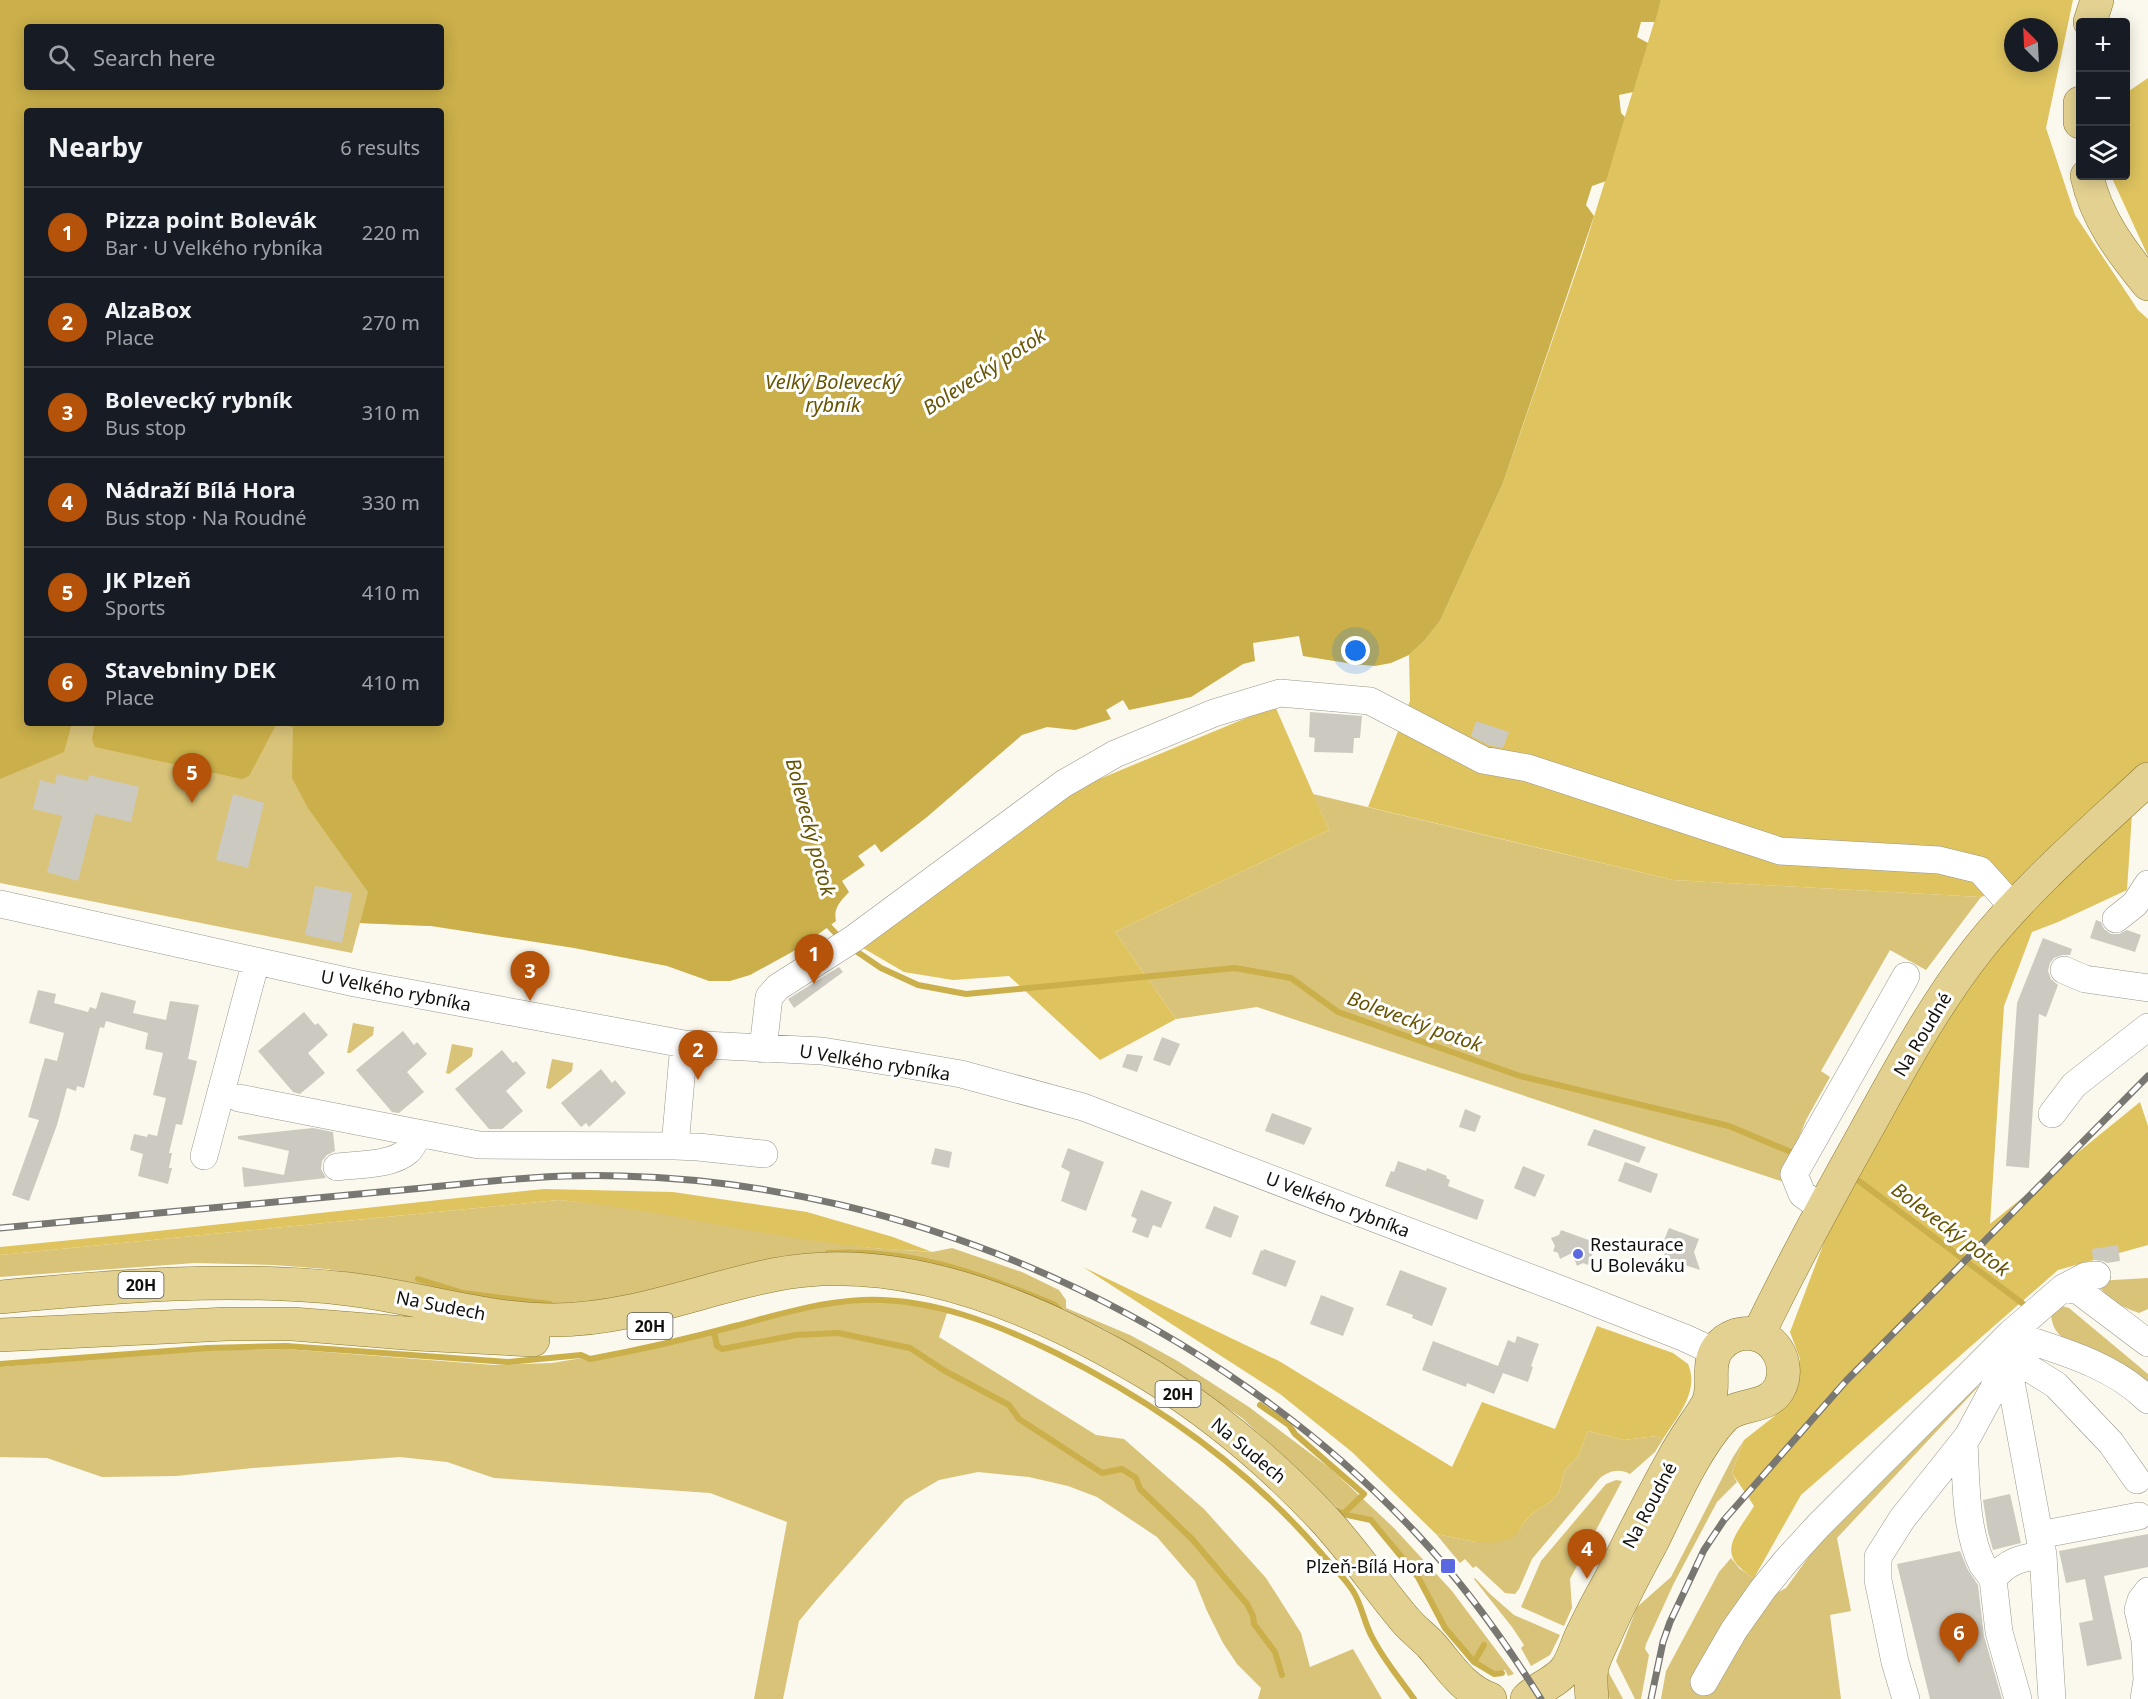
<!DOCTYPE html>
<meta charset="utf-8">
<style>
:root{--surface:#171b24;--page:#242831;--text:#f1f3f6;--muted:#9ea1a6;--line:#363941;--accent:#b45309}
body{margin:0;font-family:"Noto Sans",sans-serif;background:var(--page);color:var(--text)}
.controls{position:absolute;right:18px;top:18px;display:grid;overflow:hidden;border-radius:6px;box-shadow:0 3px 15px #0003}
.controls button{width:54px;height:54px;display:grid;place-items:center;padding:0;border:0;border-bottom:2px solid var(--line);background:var(--surface);color:var(--text);font:30px sans-serif}
.compass{position:absolute;left:2004px;top:18px;width:54px;height:54px;border-radius:50%;background:var(--surface);box-shadow:0 3px 15px #0003;rotate:336deg}
.you{position:absolute;left:1356px;top:651px;width:21px;height:21px;margin:-15px;border:4px solid #fff;border-radius:50%;background:#1a73e8;box-shadow:0 0 0 9px #1a73e833}
.badge{display:grid;place-items:center;width:39px;height:39px;border-radius:50%;background:var(--accent);color:#fff;font-size:20px;font-weight:700}
.pin{position:absolute;translate:-50% -50px;filter:drop-shadow(0 2px 3px #0008)}
.pin::after{content:'';position:absolute;top:32px;width:21px;height:18px;background:inherit;clip-path:polygon(0 0,100% 0,50% 100%)}
.list{margin:0;padding:0;list-style:none}
h2{display:flex;justify-content:space-between;align-items:center;height:78px;margin:0;padding:0 24px;font-size:26px}
h2 small{font-size:20px;font-weight:400;color:var(--muted)}
.list li{display:grid;grid-template-columns:39px 1fr auto;gap:18px;align-items:center;box-sizing:border-box;height:90px;padding:0 24px;border-top:2px solid var(--line)}
.list b{display:block;font-size:22px;white-space:nowrap}
.list p{margin:0;font-size:20px;white-space:nowrap;color:var(--muted)}
.list em{font-size:20px;font-style:normal;color:var(--muted)}
.icon{flex:none;width:33px;height:33px;fill:none;stroke:currentColor;stroke-width:2;stroke-linecap:round;stroke-linejoin:round}
.map{position:relative;flex:none;width:2148px;height:1699px;overflow:hidden}
.search{position:absolute;background:var(--surface);box-shadow:0 3px 15px #0003;left:24px;top:24px;width:420px;height:66px;display:flex;align-items:center;gap:15px;box-sizing:border-box;padding:0 21px;border-radius:6px;color:var(--muted);font-size:22px}
.panel{position:absolute;background:var(--surface);box-shadow:0 3px 15px #0003;left:24px;top:108px;width:420px;height:618px;border-radius:6px}
.map>svg:first-child{display:block}
</style>
<div class="map">
<svg width="2148" height="1699" viewBox="0 0 2148 1699">
<rect width="100%" height="100%" fill="#fbf8ed"/>
<path fill="#d8c379" d="M0 595 27 723H397L431 926 360 923 352 953 0 883Z
M1313 794 1673 880 1981 897 1926 970 1890 950 1821 1071 1830 1077 1806 1120 1789 1163 1793 1185 1257 1007 1176 1019 1115 932 1329 830Z
M353 1023 374 1027 373 1035 350 1053H347Z
M452 1044 473 1048 472 1056 449 1074 446 1073Z
M552 1059 573 1063 572 1071 550 1089 546 1088Z
M559 1200 612 1205 822 1241 872 1248 932 1252 952 1248 1022 1272 1059 1290 1066 1300V1308L1130 1335 1176 1360 1249 1407 1331 1469 1393 1527 1452 1591 1514 1674 1508 1676 1505 1670 1494 1671 1489 1669 1476 1661 1467 1652 1447 1627 1420 1576 1373 1518 1340 1510 1294 1466 1242 1418 1158 1361 1108 1331 1062 1308H1055L937 1265 879 1256 655 1296 555 1309 423 1287 393 1279 326 1269 274 1265 195 1263 0 1277V1255Z
M2148 1278V1309L2139 1313C2118 1305 2108 1301 2096 1281Z
M865 1299 912 1303 947 1313 939 1337 1096 1435 1124 1439 1204 1509 1266 1578 1301 1633 1310 1667 1353 1649 1382 1699H1258L1261 1688 1237 1664 1223 1643 1207 1611 1195 1581 1157 1537 1097 1497 1068 1486 1029 1477 978 1472 939 1480 905 1500 819 1597 799 1621 783 1699H754L787 1522 710 1493 494 1478 447 1462 400 1457 253 1468 176 1476 102 1477 47 1458 0 1457V1367L185 1351 286 1349 494 1365 552 1363 660 1345 796 1309Z
M2062 1306 2069 1308 2148 1374V1391L2064 1339C2055 1331 2052 1326 2051 1314Z
M1979 1386 1837 1538 1851 1611 1830 1615 1841 1699H1661L1666 1671 1719 1572 1731 1558 1740 1569 1754 1578 1747 1590 1773 1595 1786 1588 1810 1555 1957 1397Z
M1588 1431 1624 1440 1657 1436 1663 1439 1655 1452 1630 1474C1619 1468 1609 1471 1600 1478L1532 1559 1519 1589 1515 1594 1505 1593 1476 1566 1473 1568 1465 1559 1460 1563 1436 1534 1476 1542 1519 1531 1525 1521 1533 1513 1550 1502 1559 1492 1565 1470 1578 1457Z
M1744 1440 1732 1473 1737 1482 1717 1502 1674 1583 1646 1644 1645 1649 1649 1655 1641 1699H1635L1616 1661 1637 1607 1671 1577 1733 1457Z
M1616 1480 1622 1481 1570 1579 1572 1608 1564 1626 1521 1607 1541 1561 1606 1484Z
M1475 1578 1490 1594 1514 1615 1560 1635 1550 1655 1531 1666 1521 1648 1524 1645 1512 1627 1474 1579Z
M1603 1662 1623 1699H1610L1605 1689Z"/>
<path fill="#dec35f" fill-rule="evenodd" d="M1661 0H2073L2046 128 2075 215 2138 310 2148 319V771L2016 884 1981 897 1673 880 1368 807 1410 701 1409 655 1424 641 1440 621 1503 483 1584 249ZM2013 27H2049V63H2013Z
M2148 78V256L2111 176H2126V93Z
M1275 706 1329 830 1115 932 1176 1019 1100 1060 1009 976 953 980 904 972 858 945 1073 790Z
M2132 814 2127 890 2058 922 2032 932 2004 1006 1990 1224 2140 1102 2148 1126V1245L2058 1270 1801 1495 1754 1578C1714 1554 1735 1537 1754 1506L1732 1473 1744 1440 1781 1411 1793 1395 1800 1359 1790 1332 1842 1195 1969 982 2012 925Z
M545 1189 673 1192 807 1212 893 1237 932 1252C912 1250 892 1250 872 1248 767 1238 665 1210 559 1200L0 1255V1247C182 1230 363 1207 545 1189Z
M1083 1267 1279 1361 1452 1467 1482 1402 1555 1429 1597 1326 1673 1353 1688 1364C1700 1391 1677 1417 1663 1439L1657 1436 1624 1440 1588 1431 1578 1457 1565 1470 1559 1492 1550 1502 1533 1513 1525 1521 1519 1531 1511 1538 1493 1543 1476 1542 1436 1534 1352 1452 1280 1394Z"/>
<path fill="#caaf4a" fill-rule="evenodd" d="M0 0H1661L1655 22H1641L1637 37 1648 43 1633 92 1619 95 1621 113 1625 117 1606 181 1592 186 1586 205 1594 216 1503 483 1440 621 1424 641 1409 655 1391 663 1375 666 1353 664 1303 656 1299 636 1253 643 1255 661 1243 664 1191 697 1129 710 1123 700 1106 710 1111 719 1075 730 1047 727 1022 735 927 817 865 865 842 881 849 892C840 902 833 908 836 921L801 947 750 975 730 981H709L667 966 574 948 431 926 360 923 368 892 308 808 292 778 293 727 281 723H441V111H27V723H72L64 752 0 779ZM27 27H441V87H27Z
M95 723H277L249 776 242 779 95 747 92 739Z"/>
<path fill="#fbf8ed" d="M875 844 883 855 867 868 858 856Z"/>
<g fill="none" stroke-linecap="round" stroke-linejoin="round">
<path stroke="#caaf4a" stroke-width="6" d="M825 922 841 939
M853 949 881 968 918 985 966 994 1235 968 1291 978 1338 1012 1520 1076 1729 1126 1791 1152
M1859 1181 2022 1303
M828 1253C912 1248 978 1273 1055 1305L1061 1311
M418 1279 463 1293 550 1304
M714 1332 717 1346 722 1349 796 1335 838 1333 910 1348 945 1371 1009 1405 1019 1419 1102 1473 1122 1469 1136 1478 1140 1489 1192 1539 1247 1604 1253 1616 1254 1624 1275 1652 1282 1675
M0 1364 207 1348 286 1346 508 1362 581 1355 590 1359C639 1350 687 1339 735 1326 777 1315 818 1302 862 1300 930 1297 997 1324 1056 1353 1156 1403 1248 1468 1321 1553 1331 1565 1344 1577 1353 1591 1362 1605 1364 1623 1372 1637 1383 1659 1400 1679 1414 1699
M1260 1405 1289 1425 1295 1434 1364 1494 1343 1514
M1335 1510 1343 1514 1371 1520 1418 1577 1445 1628 1474 1662 1494 1674 1502 1673
M1474 1662 1484 1645"/>
</g>
<path fill="#cccac0" d="M1310 712 1362 716 1360 738H1354L1353 753 1314 752 1315 738 1309 737Z
M1476 721 1509 732 1503 748 1488 745 1471 736Z
M57 774 88 781 89 775 139 787 131 822 95 814 78 881 47 872 62 816 33 809 40 780 55 784Z
M233 794 264 803 248 868 216 860Z
M315 886 352 893 342 943 305 935Z
M2096 920 2101 922 2104 929 2111 934H2119L2127 930 2141 935 2135 952 2090 938Z
M2043 938 2072 949 2070 955H2062L2054 958 2050 963 2048 971 2051 979 2058 985 2046 1017 2039 1014 2029 1168 2006 1166 2017 1003Z
M839 967 843 972 794 1008 788 999Z
M38 990 56 994 54 1003 88 1012 90 1007 96 1009 101 992 121 997 136 1001 133 1013 166 1020 170 1001 199 1005 188 1059 197 1061 182 1125 176 1124 169 1153H172L169 1168H172L168 1184 138 1176 143 1154 130 1150 134 1134 147 1137 148 1134 157 1136 166 1098 153 1095 163 1053 145 1049 148 1033 106 1021 104 1028 100 1027 84 1088 77 1086 76 1091 67 1088 57 1125 29 1201 12 1195 39 1120 28 1117 45 1058 57 1061 64 1033 29 1023Z
M304 1012 315 1025 318 1023 328 1035 308 1053 325 1073 300 1094 293 1092 258 1051Z
M403 1031 414 1045 417 1042 427 1054 407 1072 424 1092 399 1113 392 1112 356 1070Z
M1162 1037 1180 1044 1170 1066 1153 1060Z
M502 1050 513 1063 516 1061 526 1073 506 1091 523 1111 502 1129H489L455 1089Z
M1127 1054 1143 1056 1137 1072 1122 1067Z
M601 1069 612 1083 615 1080 626 1093 589 1127 586 1123 581 1127 561 1103Z
M1465 1109 1481 1116 1475 1132 1459 1127Z
M1272 1113 1312 1128 1304 1145 1265 1131Z
M313 1128 333 1132 335 1151 327 1155 322 1161 321 1169 326 1178 244 1187 242 1167 284 1175 289 1151 238 1139V1136Z
M1594 1129 1646 1147 1639 1163 1587 1145Z
M935 1148 952 1152 949 1168 931 1164Z
M1068 1148 1104 1162 1086 1211 1061 1201 1070 1172 1061 1167Z
M1398 1161 1426 1171 1427 1168 1447 1176 1446 1178 1450 1180 1448 1186 1484 1200 1477 1220 1385 1186 1391 1171 1394 1172Z
M1625 1162 1658 1174 1651 1193 1618 1181Z
M1523 1166 1545 1175 1535 1197 1514 1188Z
M1141 1190 1172 1202 1161 1228 1153 1225 1148 1238 1132 1232 1137 1219 1131 1216Z
M1214 1206 1239 1216 1231 1238 1205 1228Z
M1669 1228 1699 1239 1694 1252 1700 1270 1663 1258 1665 1252 1660 1250Z
M1561 1230 1597 1243 1588 1265 1583 1263 1577 1266 1572 1253 1560 1259 1558 1253 1553 1251 1555 1246 1551 1238 1559 1235Z
M2118 1245 2120 1261 2107 1263 2103 1261 2093 1260 2092 1249Z
M1264 1249 1296 1261 1286 1287 1252 1274 1261 1250 1263 1251Z
M1400 1270 1447 1288 1432 1326 1412 1318 1413 1315 1386 1305Z
M1321 1295 1354 1308 1343 1336 1310 1324Z
M1517 1336 1539 1344 1531 1366 1533 1367 1528 1382 1503 1373 1494 1394 1467 1383 1466 1387 1422 1370 1433 1341 1498 1366 1508 1340 1515 1343Z
M2010 1494 2021 1543 1993 1550 1988 1532 1983 1500Z
M2148 1534V1567L2104 1576 2122 1659 2087 1666 2079 1623 2093 1620 2085 1579 2066 1583 2059 1551Z
M1960 1551 1968 1570 1978 1585 1984 1636 2002 1699H1930L1897 1564Z"/>
<g fill="none" stroke-linecap="round" stroke-linejoin="round">
<defs>
<path id="minor" d="M0 904 355 983 684 1044 822 1051 903 1064 961 1074 1083 1107 1578 1296 1685 1338 1715 1352
M2116 919 2135 904 2148 884
M2064 970 2085 979 2148 988
M763 1049 769 997 778 987 853 939 1063 784 1115 754 1214 713 1280 693 1370 701 1483 760 1528 768 1780 851 1939 860 1980 870 2014 908
M239 1098 479 1145 675 1146 684 1044
M2052 1114 2074 1085 2148 1027
M675 1146 698 1147 764 1154
M204 1156 256 961
M337 1167C358 1164 391 1166 408 1151 413 1147 415 1139 418 1134
M1823 1209 1802 1194 1794 1174 1906 976
M2063 1288 2079 1291 2148 1343
M2005 1353 2056 1385 2111 1443 2137 1480
M2011 1355V1382L2043 1555 2052 1699
M1964 1441C1966 1478 1965 1530 1982 1564 1985 1569 1990 1574 1993 1579
M2039 1535 2139 1516
M1704 1682 1734 1630 1763 1589 1786 1561 1818 1526 2010 1334C2058 1350 2112 1364 2148 1400
M1906 1699 1895 1662 1878 1580V1557L1902 1519 1968 1436 1996 1384 2010 1334 2063 1288 2086 1276 2097 1275
M2018 1699 1999 1632 1993 1579C2007 1561 2021 1558 2043 1555
M2144 1699 2147 1680 2145 1640 2138 1610 2141 1600 2148 1591"/>
<path id="major" d="M2090 22 2097 0
M2080 103V122
M2087 176C2096 218 2121 251 2148 284
M0 1297C116 1286 232 1276 348 1289 417 1297 484 1320 553 1320 630 1320 699 1290 773 1275 902 1249 1041 1309 1150 1375 1213 1414 1271 1463 1322 1517 1353 1550 1377 1587 1406 1621 1413 1629 1422 1636 1430 1644 1449 1665 1462 1689 1490 1699
M0 1335 227 1324H293L417 1334 533 1340
M1758 1335C1791 1267 1827 1200 1864 1134 1899 1071 1933 1006 1978 949 2028 886 2090 833 2148 779
M1527 1699C1538 1687 1556 1683 1566 1669 1573 1659 1576 1647 1581 1636 1590 1617 1600 1598 1610 1580 1631 1539 1651 1498 1673 1459 1683 1440 1696 1423 1707 1405 1717 1386 1705 1366 1718 1348 1726 1337 1740 1332 1753 1334 1777 1338 1790 1365 1780 1387 1768 1411 1739 1401 1723 1418 1694 1449 1670 1506 1651 1544 1635 1574 1619 1603 1606 1634 1601 1645 1595 1656 1592 1667 1590 1678 1591 1689 1592 1699"/>
</defs>
<use href="#minor" stroke="#99968c" stroke-width="28"/>
<use href="#major" stroke="#8c7933" stroke-width="34"/>
<use href="#minor" stroke="#fff" stroke-width="27"/>
<use href="#major" stroke="#e2d191" stroke-width="33"/>
<defs>
<path id="rail" d="M0 1228C127 1216 253 1204 380 1192 460 1185 541 1173 622 1176 912 1183 1218 1321 1416 1533 1464 1584 1504 1640 1541 1699
M1651 1699 1663 1642 1670 1622 1704 1550 1724 1520 1846 1381 2148 1076"/>
</defs>
<use href="#rail" stroke="#797771" stroke-width="7"/>
<use href="#rail" stroke="#fff" stroke-width="4.5" stroke-dasharray="14" stroke-linecap="butt"/>
</g>
<g fill="#5b68e0" stroke="#fff" stroke-width="2">
<circle cx="1578" cy="1254" r="6"/>
<rect x="1440" y="1558" width="16" height="16" rx="3"/>
</g>
<g text-anchor="middle" dominant-baseline="central" stroke-width="6" stroke-linejoin="round" paint-order="stroke">
<g fill="#fff" stroke="#585856" stroke-width="1.5">
<rect x="118.5" y="1272" width="45" height="26" rx="4.5"/>
<rect x="627.5" y="1313" width="45" height="26" rx="4.5"/>
<rect x="1155.5" y="1381" width="45" height="26" rx="4.5"/>
</g>
<g font-size="16" font-weight="bold" fill="#11100d">
<text x="141" y="1285">20H</text>
<text x="650" y="1326">20H</text>
<text x="1178" y="1394">20H</text>
</g>
<g font-size="18" fill="#11100d" stroke="#fff">
<text transform="translate(396 990) rotate(11)">U Velkého rybníka</text>
<text transform="translate(1922 1034) rotate(-59)">Na Roudné</text>
<text transform="translate(875 1062) rotate(9)">U Velkého rybníka</text>
<text transform="translate(1338 1204) rotate(21)">U Velkého rybníka</text>
<text transform="translate(441 1305) rotate(11)">Na Sudech</text>
<text transform="translate(1249 1450) rotate(40)">Na Sudech</text>
<text transform="translate(1649 1505) rotate(-62)">Na Roudné</text>
</g>
<g font-size="18" fill="#11100d" stroke="#fff" text-anchor="start">
<text x="1590" y="1244">Restaurace<tspan x="1590" dy="21">U Boleváku</tspan></text>
<text x="1434" y="1566" text-anchor="end">Plzeň-Bílá Hora</text>
</g>
<g font-size="20" font-style="italic" fill="#685503" stroke="#fff">
<text transform="translate(984 371) rotate(-33)">Bolevecký potok</text>
<text x="833" y="381">Velký Bolevecký<tspan x="833" dy="23">rybník</tspan></text>
<text transform="translate(811 827) rotate(75)">Bolevecký potok</text>
<text transform="translate(1415 1021) rotate(20)">Bolevecký potok</text>
<text transform="translate(1951 1229) rotate(37)">Bolevecký potok</text>
</g>
</g>
</svg>
<div class="controls">
<button>+</button>
<button>−</button>
<button><svg class="icon" aria-label="layers" viewBox="0 0 24 24"><path d="M12 4l9 5-9 5-9-5zM3 14l9 5 9-5"/></svg></button>
</div>
<svg class="compass" viewBox="-18 -18 36 36"><path d="M0-13l5 13h-10z" fill="#e53935"/><path d="M0 13l5-13h-10z" fill="#9ea1a6"/></svg>
<div class="you"></div>
<div class="pin badge" style="left:814px;top:984px">1</div>
<div class="pin badge" style="left:698px;top:1080px">2</div>
<div class="pin badge" style="left:530px;top:1001px">3</div>
<div class="pin badge" style="left:1587px;top:1579px">4</div>
<div class="pin badge" style="left:192px;top:803px">5</div>
<div class="pin badge" style="left:1959px;top:1663px">6</div>
<div class="search"><svg class="icon" aria-label="search" viewBox="0 0 24 24"><circle cx="10" cy="10" r="6"/><path d="M15 15l6 6"/></svg>Search here</div>
<section class="panel">
<h2>Nearby<small>6 results</small></h2>
<ul class="list">
<li><span class="badge">1</span><div><b>Pizza point Bolevák</b><p>Bar · U Velkého rybníka</p></div><em>220 m</em></li>
<li><span class="badge">2</span><div><b>AlzaBox</b><p>Place</p></div><em>270 m</em></li>
<li><span class="badge">3</span><div><b>Bolevecký rybník</b><p>Bus stop</p></div><em>310 m</em></li>
<li><span class="badge">4</span><div><b>Nádraží Bílá Hora</b><p>Bus stop · Na Roudné</p></div><em>330 m</em></li>
<li><span class="badge">5</span><div><b>JK Plzeň</b><p>Sports</p></div><em>410 m</em></li>
<li><span class="badge">6</span><div><b>Stavebniny DEK</b><p>Place</p></div><em>410 m</em></li>
</ul>
</section>
</div>
